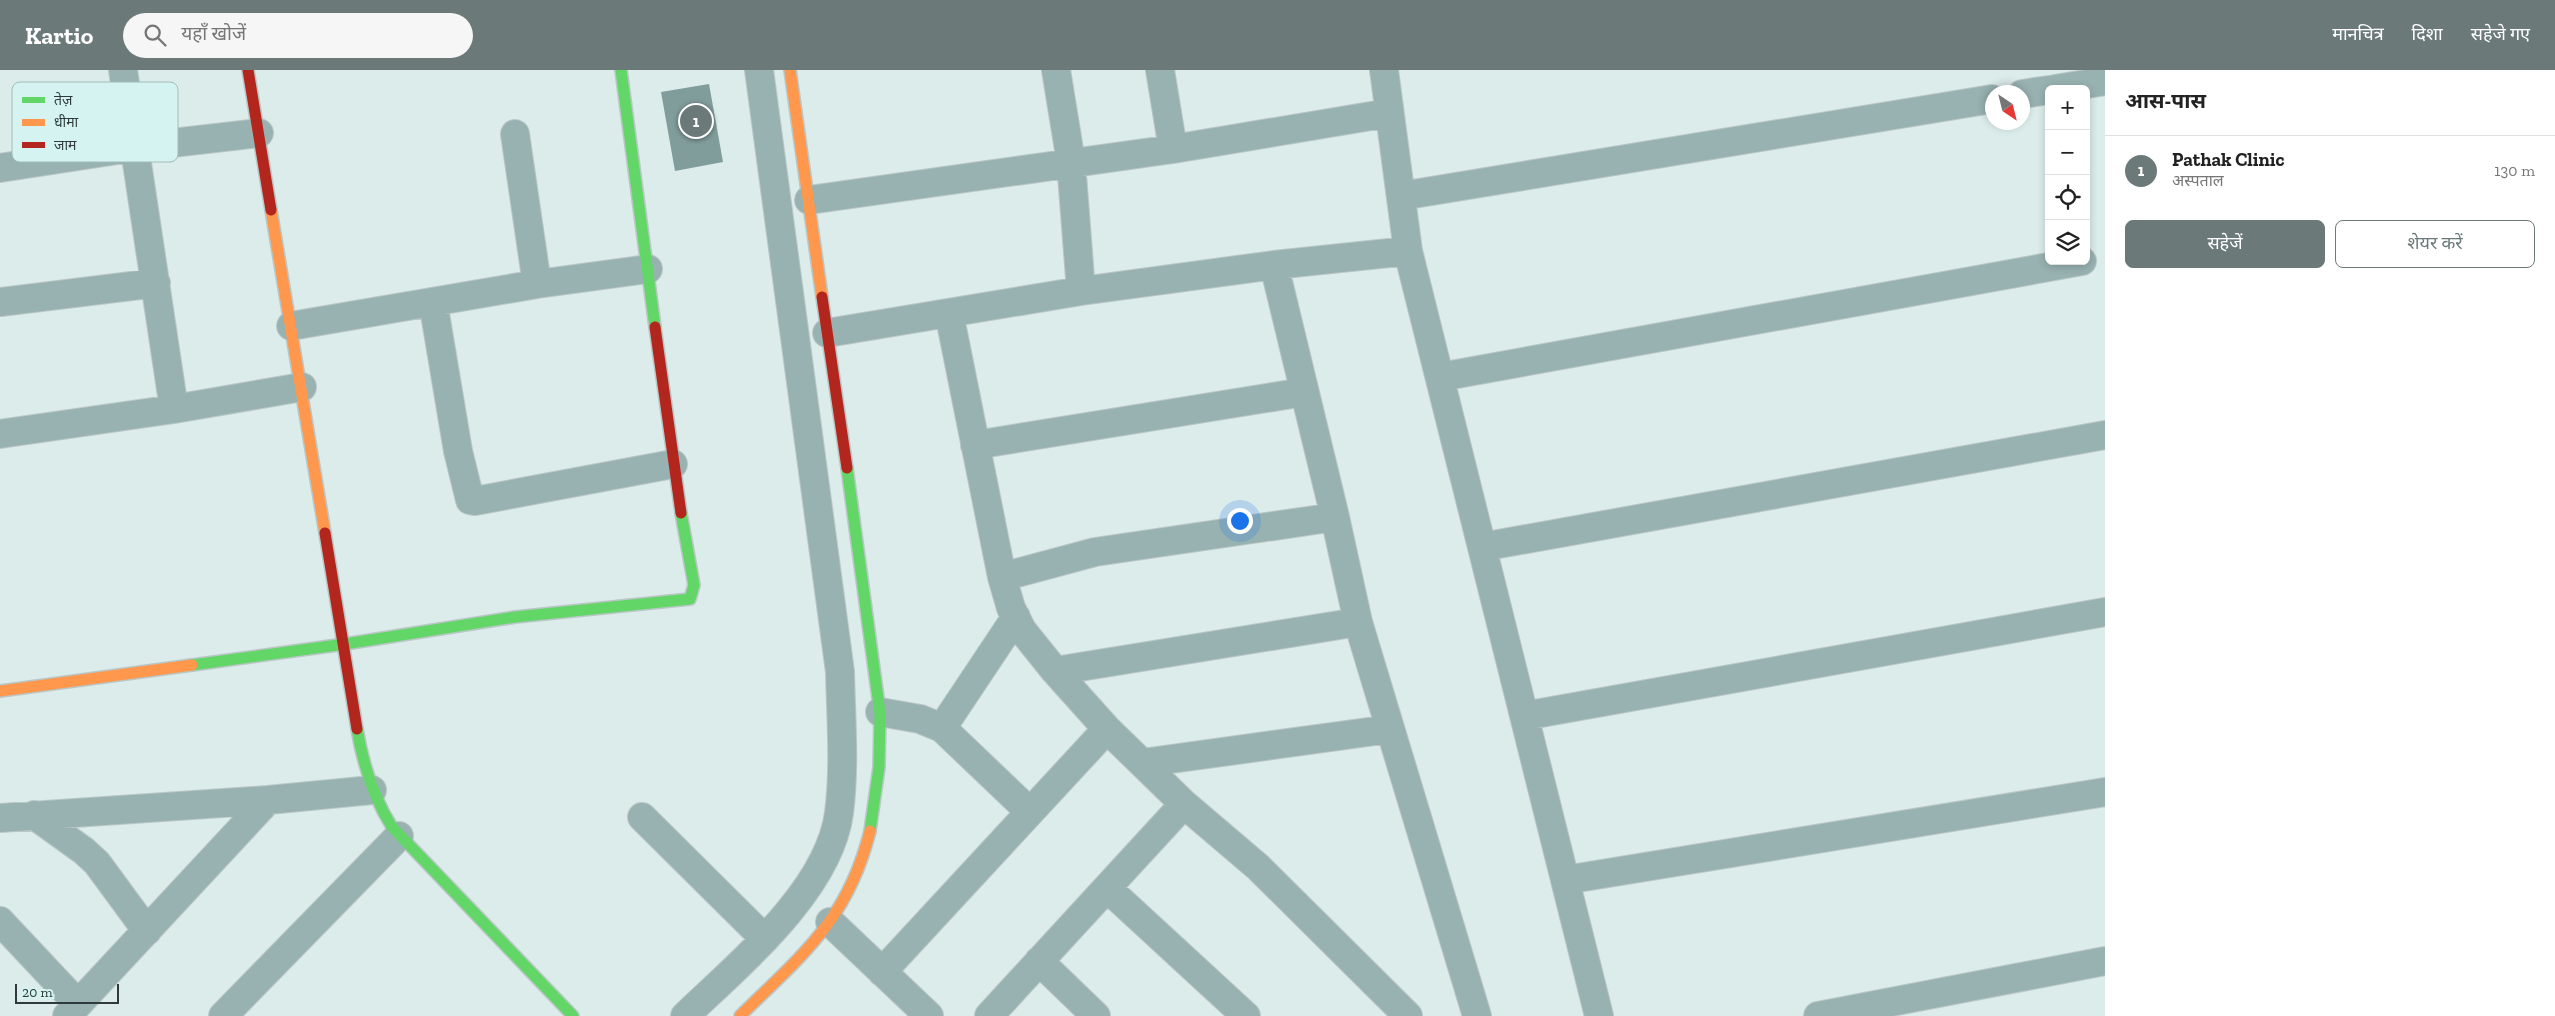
<!DOCTYPE html>
<html lang="hi">
<meta charset="utf-8">
<style>
:root{--surface:#fff;--page:#f6f6f6;--text:#222;--muted:#767676;--line:#e0e0e0;--accent:#6b7979}
body{margin:0;font-family:"Zilla Slab","Noto Sans Devanagari",serif;background:var(--page);color:var(--text)}
.controls{position:absolute;right:15px;top:15px;display:grid;overflow:hidden;border-radius:8px;box-shadow:0 2px 8px #0003}
.controls button{width:45px;height:45px;display:grid;place-items:center;padding:0;border:0;border-bottom:1px solid var(--line);background:var(--surface);color:var(--text);font:25px sans-serif}
.compass{position:absolute;left:1985px;top:15px;width:45px;height:45px;border-radius:50%;background:var(--surface);box-shadow:0 2px 8px #0003;rotate:145deg}
.scale{position:absolute;left:15px;bottom:12px;width:104px;box-sizing:border-box;padding-left:5px;border:2px solid #2f3b3b;border-top:0;font-size:14px;line-height:18px;white-space:nowrap;color:#2f3b3b;-webkit-text-stroke:4px #d4f3f1;paint-order:stroke}
.you{position:absolute;left:1239px;top:450px;width:18px;height:18px;margin:-12px;border:4px solid #fff;border-radius:50%;background:#1a73e8;box-shadow:0 0 0 8px #1a73e833}
.badge{display:grid;place-items:center;width:32px;height:32px;border-radius:50%;background:var(--accent);color:#fff;font-size:16px;font-weight:700}
.pin{position:absolute;translate:-50% -50%;border:2px solid #fff;box-shadow:0 1px 5px #0006}
.list{margin:0;padding:0;list-style:none}
h2{display:flex;justify-content:space-between;align-items:center;height:65px;margin:0;padding:0 20px;font-size:21px}
h2 small{font-size:16px;font-weight:400;color:var(--muted)}
.list li{display:grid;grid-template-columns:32px 1fr auto;gap:15px;align-items:center;box-sizing:border-box;height:70px;padding:0 20px;border-top:1px solid var(--line)}
.list b{display:block;font-size:19px;white-space:nowrap}
.list p{margin:0;font-size:16px;white-space:nowrap;color:var(--muted)}
.list em{font-size:16px;font-style:normal;color:var(--muted)}
.actions{display:flex;gap:10px;padding:15px 20px}
.actions a{flex:1;padding:11px 0;border:1px solid var(--accent);border-radius:8px;text-align:center;font-size:18px;color:var(--accent)}
.actions .main{background:var(--accent);color:#fff}
.icon{flex:none;width:28px;height:28px;fill:none;stroke:currentColor;stroke-width:2;stroke-linecap:round;stroke-linejoin:round}
.map{position:relative;flex:none;width:2105px;height:946px;overflow:hidden}
header{display:flex;align-items:center;gap:30px;box-sizing:border-box;height:70px;padding:0 25px;background:var(--accent);color:#fff}
header strong{font-size:24px}
nav{display:flex;gap:28px;margin-inline-start:auto;font-size:18px}
.search{width:350px;height:45px;background:var(--page);display:flex;align-items:center;gap:12px;box-sizing:border-box;padding:0 18px;border-radius:28px;color:var(--muted);font-size:19px}
main{display:flex}
aside{flex:1;background:var(--surface)}
.map>svg:first-child{display:block}
</style>
<header>
<strong>Kartio</strong>
<div class="search"><svg class="icon" aria-label="search" viewBox="0 0 24 24"><circle cx="10" cy="10" r="6"/><path d="M15 15l6 6"/></svg>यहाँ खोजें</div>
<nav><a>मानचित्र</a><a>दिशा</a><a>सहेजे गए</a></nav>
</header>
<main>
<div class="map">
<svg width="2105" height="946" viewBox="0 0 2105 946">
<rect width="100%" height="100%" fill="#dbeceb"/>
<path fill="#809c9b" d="M709 14 723 92 675 101 661 22Z"/>
<g fill="none" stroke-linecap="round" stroke-linejoin="round">
<defs>
<path id="street" d="M123 0 174 339
M1056 0 1071 92 1081 221
M1160 0 1173 79
M1384 0 1408 181 1599 946
M2055 19 2105 11
M2022 24 2049 20
M515 64 537 214
M0 98 137 77 259 63
M1401 126 1992 29
M809 130 1173 79 1389 43
M1274 195 1335 447 1358 552 1477 946
M0 232 156 213
M433 232 458 381 470 430 475 431 673 394
M949 243 1002 507 1011 538 1022 560 1055 601 1107 659 1184 734 1258 797 1408 946
M291 256 537 214 648 199
M827 263 1081 221 1274 195 1408 181
M1440 307 2082 191
M0 364 174 339 302 317
M975 375 1304 322
M1482 477 2105 365
M1002 507 1095 482 1335 447
M1055 601 1358 552
M880 642 920 649 942 658 1030 742
M1524 646 2105 542
M942 658 1016 547
M1142 693 1390 659
M34 745 84 781 97 793 147 861
M642 747 765 869
M0 748 268 730 372 720
M1565 810 2105 722
M1107 818 1246 946
M0 851 78 934
M830 852 929 946
M1039 891 1096 946
M882 902 1107 659
M67 946 268 730
M223 946 399 766
M685 946C739 894 829 820 839 743 845 696 841 649 840 602L759 0
M989 946 1184 734
M1818 946 2105 891"/>
<path id="fast" d="M621 0 655 257
M847 398 880 643 879 697 870 761
M192 595 345 574 515 547 690 529 694 515 681 443
M357 659C363 694 373 727 392 757L573 946"/>
<path id="slow" d="M790 0 822 227
M271 140 325 463
M0 621 192 595
M740 946C802 885 848 850 870 761"/>
<path id="jam" d="M248 0 271 140
M822 227 847 398
M655 257 681 443
M325 463 357 659"/>
</defs>
<use href="#street" stroke="#bac7c6" stroke-width="30"/>
<use href="#fast" stroke="#bac7c6" stroke-width="14"/>
<use href="#slow" stroke="#bac7c6" stroke-width="14"/>
<use href="#jam" stroke="#bac7c6" stroke-width="14"/>
<use href="#street" stroke="#98b2b1" stroke-width="28"/>
<use href="#fast" stroke="#63d668" stroke-width="11"/>
<use href="#slow" stroke="#ff974d" stroke-width="11"/>
<use href="#jam" stroke="#b3261e" stroke-width="11"/>
</g>
<rect x="12" y="12" width="166" height="80" rx="8" fill="#d4f3f1" stroke="#a2bcba" stroke-width="1"/>
<rect x="22" y="27" width="23" height="6" fill="#63d668"/>
<rect x="22" y="49" width="23" height="7" fill="#ff974d"/>
<rect x="22" y="72" width="23" height="6" fill="#b3261e"/>
<g font-size="14" fill="#2f3b3b">
<text x="54" y="35">तेज़</text>
<text x="54" y="57">धीमा</text>
<text x="54" y="80">जाम</text>
</g>
</svg>
<div class="controls">
<button>+</button>
<button>−</button>
<button><svg class="icon" aria-label="locate" viewBox="0 0 24 24"><circle cx="12" cy="12" r="6"/><path d="M12 2v4M12 18v4M2 12h4M18 12h4"/></svg></button>
<button><svg class="icon" aria-label="layers" viewBox="0 0 24 24"><path d="M12 4l9 5-9 5-9-5zM3 14l9 5 9-5"/></svg></button>
</div>
<svg class="compass" viewBox="-18 -18 36 36"><path d="M0-13l5 13h-10z" fill="#e53935"/><path d="M0 13l5-13h-10z" fill="#767676"/></svg>
<div class="scale">20 m</div>
<div class="you"></div>
<div class="pin badge" style="left:696px;top:51px">1</div>
</div>
<aside>
<h2>आस-पास<small></small></h2>
<ul class="list">
<li><span class="badge">1</span><div><b>Pathak Clinic</b><p>अस्पताल</p></div><em>130 m</em></li>
</ul>
<div class="actions"><a class="main">सहेजें</a><a>शेयर करें</a></div>
</aside>
</main>
